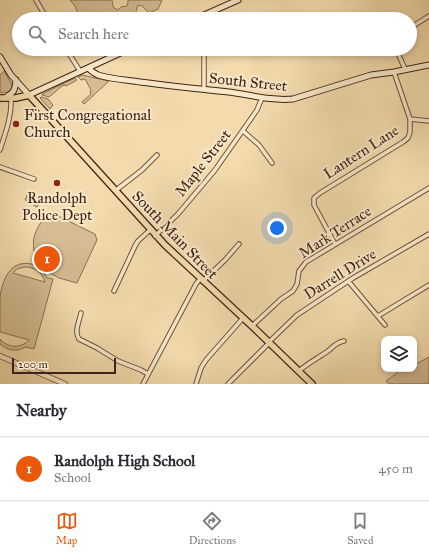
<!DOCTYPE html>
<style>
:root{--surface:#fff;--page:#f7f7f7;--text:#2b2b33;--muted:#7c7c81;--line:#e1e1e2;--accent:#ea580c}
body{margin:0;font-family:"IM FELL Great Primer",serif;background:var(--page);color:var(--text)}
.controls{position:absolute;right:12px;bottom:12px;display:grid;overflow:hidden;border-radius:8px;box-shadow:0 2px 6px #0003}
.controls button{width:36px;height:36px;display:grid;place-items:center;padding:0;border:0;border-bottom:1px solid var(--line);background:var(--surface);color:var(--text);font:20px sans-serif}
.scale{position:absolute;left:12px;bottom:10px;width:104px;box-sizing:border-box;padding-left:4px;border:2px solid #412415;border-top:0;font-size:11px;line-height:14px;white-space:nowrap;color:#412415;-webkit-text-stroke:3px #f7e8ca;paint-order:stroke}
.you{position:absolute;left:277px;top:228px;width:14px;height:14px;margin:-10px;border:3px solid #fff;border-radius:50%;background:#1a73e8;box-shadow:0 0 0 6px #1a73e833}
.badge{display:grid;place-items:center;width:26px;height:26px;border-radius:50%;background:var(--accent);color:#fff;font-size:13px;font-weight:700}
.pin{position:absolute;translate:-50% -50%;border:2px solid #fff;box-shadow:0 1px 4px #0006}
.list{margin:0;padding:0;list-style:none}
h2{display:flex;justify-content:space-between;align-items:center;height:52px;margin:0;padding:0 16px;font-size:17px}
h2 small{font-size:13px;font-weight:400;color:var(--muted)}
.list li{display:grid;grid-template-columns:26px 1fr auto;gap:12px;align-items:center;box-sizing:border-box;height:64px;padding:0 16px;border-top:1px solid var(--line)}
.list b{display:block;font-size:15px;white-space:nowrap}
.list p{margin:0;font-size:13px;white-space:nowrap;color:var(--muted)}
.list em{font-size:13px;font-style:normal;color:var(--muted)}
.icon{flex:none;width:22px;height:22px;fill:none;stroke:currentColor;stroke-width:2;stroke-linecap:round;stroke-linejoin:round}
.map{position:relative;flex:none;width:429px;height:384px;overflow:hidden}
.search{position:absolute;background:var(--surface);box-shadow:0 2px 6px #0003;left:12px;right:12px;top:12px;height:44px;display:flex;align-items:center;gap:10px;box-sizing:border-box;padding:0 14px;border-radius:22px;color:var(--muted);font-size:15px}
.sheet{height:116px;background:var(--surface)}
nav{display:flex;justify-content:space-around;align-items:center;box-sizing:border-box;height:56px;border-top:1px solid var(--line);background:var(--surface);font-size:11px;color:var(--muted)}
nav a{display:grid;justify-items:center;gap:2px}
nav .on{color:var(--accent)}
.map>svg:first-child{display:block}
</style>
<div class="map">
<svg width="429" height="384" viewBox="0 0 429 384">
<rect width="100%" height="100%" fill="#f3dbad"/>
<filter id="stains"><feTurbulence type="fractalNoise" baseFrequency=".005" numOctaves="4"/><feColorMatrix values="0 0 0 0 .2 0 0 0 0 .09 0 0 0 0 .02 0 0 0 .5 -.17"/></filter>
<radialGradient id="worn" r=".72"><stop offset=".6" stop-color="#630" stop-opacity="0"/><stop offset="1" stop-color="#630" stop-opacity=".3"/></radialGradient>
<path fill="#d5bc93" stroke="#8b7054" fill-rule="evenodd" d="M70 0H112L113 7 118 10 121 7 127 6 128 2V0H162L158 9 149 13 142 6 138 5 135 15 119 19H70L78 13 75 6Z
M4 71 11 83 12 87C10 93 5 93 0 92V75Z
M82 75 109 81 84 104 82 102 91 94 90 92 91 90 85 79 81 80 78 77Z
M75 78 77 80 66 86 65 85 62 86 49 97 42 95V94Z
M41 97 48 99 53 105 50 109 41 99 40 98Z
M28 193 41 200 37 207 25 200Z
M50 212 95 234 97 240 77 283 59 278 41 268 47 278 53 279 34 349 26 347 19 350H11L6 348 0 344V339C8 348 20 349 29 340L0 332C0 321 0 308 0 297 3 276 13 256 38 266 37 261 34 256 34 251 31 235 39 223 50 212ZM24 267C35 267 42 272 45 282L13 273 17 269Z
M429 357V384H389L386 381 397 373 399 369H414V365Z"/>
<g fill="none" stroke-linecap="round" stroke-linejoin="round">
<defs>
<path id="minor" d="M36 0 47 19
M410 28 429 16
M66 49 80 71
M204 49V89
M396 49 405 69
M410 119 429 121
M243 131 259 145 272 163
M0 150C5 134 12 116 11 99
M0 167 34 179
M115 191 142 170 157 155
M155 236 178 214 215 170 257 110 262 98
M335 244 314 205V198L320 193 403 142 408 138 410 132V119L394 72
M203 281 225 260 239 244
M349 282 385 325
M114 291 135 246 138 241 150 230
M81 313C79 322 74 332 79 339L97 348 118 361 141 370 148 374
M378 316 429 285
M252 326 281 299 293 291 297 284 299 271 306 262 429 188
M269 342 297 315 353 278 429 234
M299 371C308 363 318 358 328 351 334 346 337 342 344 341
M143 384 196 284 200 279
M196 384 201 368 206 360 243 318
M228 384 269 343"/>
<path id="tertiary" d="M0 356 65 384"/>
<path id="secondary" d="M195 19 238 0
M0 57 11 75 29 95 129 49
M88 68C91 71 94 73 98 75 111 79 126 80 140 82 170 86 199 89 229 92 251 95 271 101 293 99L371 75 394 72 429 65
M5 98C14 92 15 91 16 80"/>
<path id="primary" d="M0 98H16L29 95 165 245 252 326 312 384"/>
</defs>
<use href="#minor" stroke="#6e523b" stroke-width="5.5"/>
<use href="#tertiary" stroke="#6e523b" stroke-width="6"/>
<use href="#secondary" stroke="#412415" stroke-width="7"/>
<use href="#primary" stroke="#412415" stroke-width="8"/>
<use href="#minor" stroke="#f7e8ca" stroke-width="3.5"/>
<use href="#tertiary" stroke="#f7e8ca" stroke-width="4.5"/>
<use href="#secondary" stroke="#f7e8ca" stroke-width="5"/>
<use href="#primary" stroke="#f3dbad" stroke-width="5.5"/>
</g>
<g fill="#8f2418" stroke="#f7e8ca" stroke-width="1.5">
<circle cx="16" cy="124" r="4"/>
<circle cx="57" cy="183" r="4"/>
</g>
<g text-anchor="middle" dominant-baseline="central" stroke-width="4" stroke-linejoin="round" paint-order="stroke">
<g font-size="15" fill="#412415" stroke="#f7e8ca">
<text transform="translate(248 82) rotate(6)">South Street</text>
<text transform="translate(361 152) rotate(-33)">Lantern Lane</text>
<text transform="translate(203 163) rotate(-52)">Maple Street</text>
<text transform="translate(335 232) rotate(-33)">Mark Terrace</text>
<text transform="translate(175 235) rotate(46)">South Main Street</text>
<text transform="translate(340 274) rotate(-32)">Darrell Drive</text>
</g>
<g font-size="15" fill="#412415" stroke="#f7e8ca" text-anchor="start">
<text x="24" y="115">First Congregational<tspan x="24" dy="17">Church</tspan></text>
<text x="57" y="198" text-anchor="middle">Randolph<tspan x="57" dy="17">Police Dept</tspan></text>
</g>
</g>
<rect width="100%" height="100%" filter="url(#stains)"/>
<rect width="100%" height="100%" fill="url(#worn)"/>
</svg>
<div class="controls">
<button><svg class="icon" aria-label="layers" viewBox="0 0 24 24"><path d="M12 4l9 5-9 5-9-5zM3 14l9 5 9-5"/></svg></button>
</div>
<div class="scale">200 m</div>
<div class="you"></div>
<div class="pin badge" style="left:47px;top:259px">1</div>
<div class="search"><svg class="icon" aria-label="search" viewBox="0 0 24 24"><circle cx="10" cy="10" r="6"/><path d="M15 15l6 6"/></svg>Search here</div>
</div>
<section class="sheet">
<h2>Nearby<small></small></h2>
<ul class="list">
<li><span class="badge">1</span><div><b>Randolph High School</b><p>School</p></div><em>450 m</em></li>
</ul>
</section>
<nav>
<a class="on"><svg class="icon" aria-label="map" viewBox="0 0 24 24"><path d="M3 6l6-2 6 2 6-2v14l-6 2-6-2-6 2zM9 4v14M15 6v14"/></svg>Map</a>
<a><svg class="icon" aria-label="directions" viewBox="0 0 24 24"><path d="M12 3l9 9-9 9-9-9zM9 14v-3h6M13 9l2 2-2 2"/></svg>Directions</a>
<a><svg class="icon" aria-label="saved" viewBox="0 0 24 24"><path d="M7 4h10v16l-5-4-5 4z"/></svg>Saved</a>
</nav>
